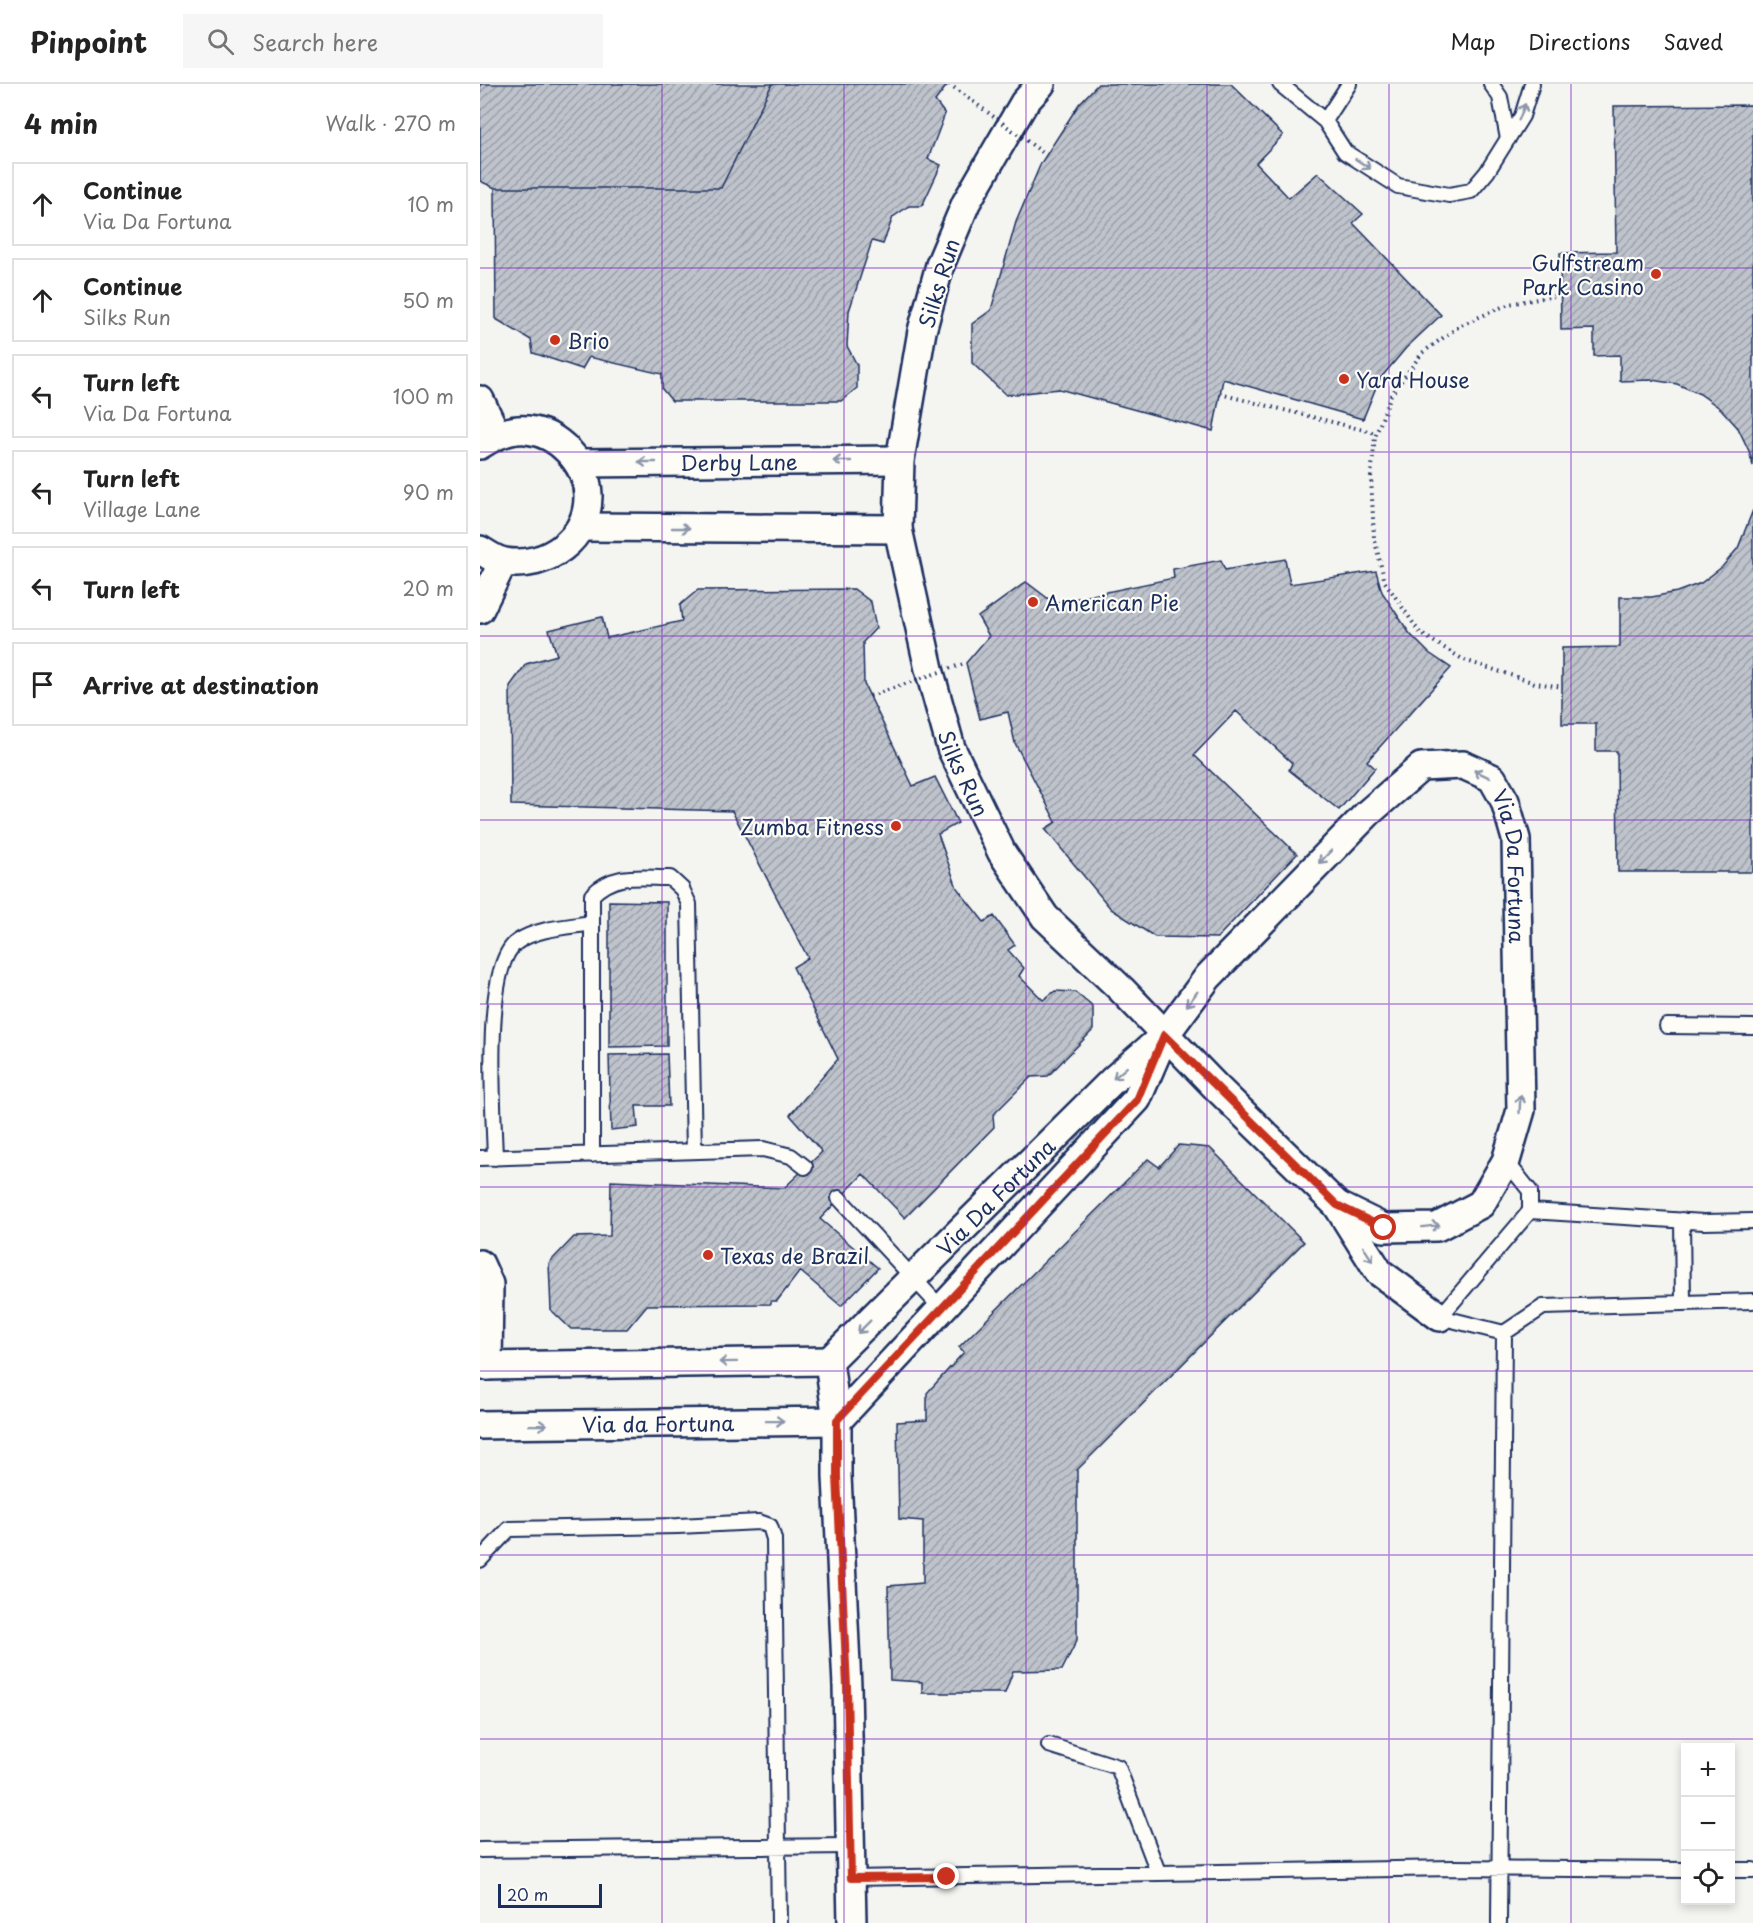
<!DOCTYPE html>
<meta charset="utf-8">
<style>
:root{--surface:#fff;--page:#f6f6f6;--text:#222;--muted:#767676;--line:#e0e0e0}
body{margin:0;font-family:"Playpen Sans",sans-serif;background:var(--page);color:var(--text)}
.controls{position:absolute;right:18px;bottom:18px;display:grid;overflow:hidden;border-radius:0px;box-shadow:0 3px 9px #0003}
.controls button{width:54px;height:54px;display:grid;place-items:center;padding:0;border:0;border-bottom:2px solid var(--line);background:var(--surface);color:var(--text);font:30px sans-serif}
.scale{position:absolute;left:18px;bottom:15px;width:104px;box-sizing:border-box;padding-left:6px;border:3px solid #1b2f5e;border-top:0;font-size:16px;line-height:21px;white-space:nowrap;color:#1b2f5e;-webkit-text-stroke:4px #fdfcf7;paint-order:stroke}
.stop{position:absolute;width:18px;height:18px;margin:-14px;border:4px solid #c8321e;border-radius:50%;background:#fff}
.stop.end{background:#c8321e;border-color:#fff;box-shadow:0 2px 6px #0008}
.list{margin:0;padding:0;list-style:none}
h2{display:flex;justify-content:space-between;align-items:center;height:78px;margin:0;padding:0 24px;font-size:26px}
h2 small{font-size:20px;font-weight:400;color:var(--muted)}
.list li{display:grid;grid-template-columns:39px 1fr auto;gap:18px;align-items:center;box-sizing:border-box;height:84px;margin:0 12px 12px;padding:0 12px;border:2px solid var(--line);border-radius:0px}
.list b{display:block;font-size:22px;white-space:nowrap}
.list p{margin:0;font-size:20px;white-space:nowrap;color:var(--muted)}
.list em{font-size:20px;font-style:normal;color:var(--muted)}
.icon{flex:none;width:33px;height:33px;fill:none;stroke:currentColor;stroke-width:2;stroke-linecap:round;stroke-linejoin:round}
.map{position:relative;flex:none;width:1273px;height:1839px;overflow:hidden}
header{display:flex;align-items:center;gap:36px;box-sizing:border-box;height:84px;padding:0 30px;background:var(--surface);border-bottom:2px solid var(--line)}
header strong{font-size:28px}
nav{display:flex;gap:33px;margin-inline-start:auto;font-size:21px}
.search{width:420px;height:54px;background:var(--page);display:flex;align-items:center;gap:15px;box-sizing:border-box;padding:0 21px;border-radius:0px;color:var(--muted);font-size:22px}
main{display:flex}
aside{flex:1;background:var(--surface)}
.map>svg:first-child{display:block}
</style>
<header>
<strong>Pinpoint</strong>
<div class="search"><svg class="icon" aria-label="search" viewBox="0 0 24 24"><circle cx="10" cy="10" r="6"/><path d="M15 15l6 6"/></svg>Search here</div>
<nav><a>Map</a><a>Directions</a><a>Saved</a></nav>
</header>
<main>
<aside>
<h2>4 min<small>Walk · 270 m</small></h2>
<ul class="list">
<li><svg class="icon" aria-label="ahead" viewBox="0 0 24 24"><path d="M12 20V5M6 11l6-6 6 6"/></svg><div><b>Continue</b><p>Via Da Fortuna</p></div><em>10 m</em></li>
<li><svg class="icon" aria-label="ahead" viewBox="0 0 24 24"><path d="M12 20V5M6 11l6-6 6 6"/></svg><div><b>Continue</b><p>Silks Run</p></div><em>50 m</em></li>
<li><svg class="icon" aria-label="left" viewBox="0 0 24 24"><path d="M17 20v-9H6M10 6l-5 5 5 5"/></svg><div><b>Turn left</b><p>Via Da Fortuna</p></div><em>100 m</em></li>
<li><svg class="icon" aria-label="left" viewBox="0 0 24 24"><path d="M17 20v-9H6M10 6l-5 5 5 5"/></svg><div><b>Turn left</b><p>Village Lane</p></div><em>90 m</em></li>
<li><svg class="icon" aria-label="left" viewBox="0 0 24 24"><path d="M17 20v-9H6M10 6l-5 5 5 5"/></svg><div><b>Turn left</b></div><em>20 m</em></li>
<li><svg class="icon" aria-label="arrive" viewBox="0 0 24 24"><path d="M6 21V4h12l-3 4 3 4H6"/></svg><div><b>Arrive at destination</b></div></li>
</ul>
</aside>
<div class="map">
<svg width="1273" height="1839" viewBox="0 0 1273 1839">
<defs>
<pattern id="building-hatch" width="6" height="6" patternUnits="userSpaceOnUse" patternTransform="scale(1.5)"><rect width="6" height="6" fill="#bfc3cc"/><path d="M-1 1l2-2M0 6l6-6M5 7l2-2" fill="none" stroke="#9a9fa9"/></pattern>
</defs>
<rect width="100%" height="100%" fill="#f4f4f1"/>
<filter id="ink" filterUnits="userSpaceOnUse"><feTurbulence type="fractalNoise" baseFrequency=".0167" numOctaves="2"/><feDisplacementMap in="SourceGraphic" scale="12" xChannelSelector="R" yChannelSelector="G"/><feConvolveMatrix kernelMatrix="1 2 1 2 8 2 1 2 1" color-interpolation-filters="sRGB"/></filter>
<g filter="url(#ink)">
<path fill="url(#building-hatch)" stroke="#1b2f5e" stroke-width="1.5" d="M0 0H292L241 104H15L0 97Z
M292 0H468L455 17 465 30 448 75 461 81 442 122H429L413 133 403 160 392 157 369 227 367 262 377 281V304L361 317H192L182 305V290L109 273 102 285 53 269 51 256 16 235 15 104H241Z
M618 0H751L803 51 776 79 809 114 838 89 883 130 873 139 961 231 926 264 899 296 883 335 743 295 733 347 579 305 526 311 492 279V240L511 226 536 138 561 79 599 20Z
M1273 21V382L1269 367 1258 344 1241 325 1220 310 1197 300 1172 296 1140 297V271L1114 272V245L1081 246 1080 169 1136 168 1134 22Z
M1273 426V788H1138L1137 667H1116V640H1082V564L1140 563V513H1172L1197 508 1221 499 1242 483 1258 464Z
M805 475 810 500 896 487 902 508 930 550 949 569 971 584 887 677 895 684 859 726 809 686 812 679 756 627 714 671 817 770 737 854 675 853 631 825 565 745 576 738 535 659 528 628 500 635 486 579 509 552 498 533 546 498 574 519 694 494 693 485 741 476 745 486Z
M374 505 391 518 396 544 383 558 384 600 433 702 455 693 478 739 458 750 477 804 504 838 514 832 535 861 528 866 544 884 539 892 563 916 575 907 595 908 613 923V946L568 992 551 993 513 1031 514 1043 425 1134 383 1090 340 1135 398 1184 361 1222 320 1187 297 1217H291V1220L167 1221 147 1245H91L71 1226 69 1179 94 1153 130 1152 131 1097 304 1104 342 1068 310 1031 358 975 313 883 328 874 252 727 31 721 30 602 46 580 77 571 69 546 122 533 127 554 202 537 200 521 218 506Z
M129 817 187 818V962L129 963Z
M187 970 189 1022H156L158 1043 131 1046 129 971Z
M699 1061 730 1064 824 1158 597 1386V1556L582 1586 533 1587 525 1609H442V1598L410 1596 408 1502 443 1499V1437L419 1435 417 1338 447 1336V1309L484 1268 479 1263 668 1075 679 1083Z"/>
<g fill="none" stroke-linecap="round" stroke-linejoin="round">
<defs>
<path id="service" d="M800 0 845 37 865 68 918 102 969 111 991 107 1007 88 1042 32 1052 0
M1011 0 1020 13 1028 55
M845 37 869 0
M1187 942 1273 943
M112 1071V811C135 788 160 794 190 794L202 805 209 820 214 1067
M0 1074 283 1065 311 1072 325 1083
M15 1074C14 1032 2 882 37 858 57 844 88 843 112 839
M359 1114 462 1225
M1050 1127 1224 1138 1273 1137
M1202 1136 1203 1219
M1024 1249 1063 1223 1273 1217
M0 1476 29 1445 198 1442 279 1438 290 1442 294 1455 299 1839
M569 1661 638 1683 678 1788
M0 1766 370 1762
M1250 1786H1273
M371 1794 974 1784 1206 1786
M1019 1839 1024 1249 960 1233 1050 1127V1107L1026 1077"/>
<g id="minor">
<path id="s1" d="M561 0 544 19 486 119 460 181 442 247 420 376 418 445 449 585 471 664 522 769 565 833 641 905 735 1002 857 1121 899 1188 960 1233"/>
<path d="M0 316 16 350"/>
<path d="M0 361C14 352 30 344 47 346 78 349 107 379 108 411 109 455 66 485 25 478 16 477 7 470 0 466"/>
<path id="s2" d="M99 379 420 376"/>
<path d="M101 443 418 445"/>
<path d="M0 525 23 478"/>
<path d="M0 1180 9 1200 8 1282"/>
<path id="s3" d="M349 1277 633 996 685 951 728 893 888 729 941 683 983 681 1012 694 1025 717 1036 755 1041 1026 1026 1077 1001 1120 957 1143 904 1144 857 1121"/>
<path d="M349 1277 357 1337V1392L367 1602 372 1839"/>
<path d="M0 1282 349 1277"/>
<path d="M357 1337 657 1015 682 957"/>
<path id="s4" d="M0 1341 357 1337"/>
</g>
</defs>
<use href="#service" stroke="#1b2f5e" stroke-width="18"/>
<use href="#minor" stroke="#1b2f5e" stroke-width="32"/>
<path stroke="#1b2f5e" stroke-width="4" stroke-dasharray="1.5 4.5" stroke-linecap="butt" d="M1080 211 1029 220 981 241 942 269 911 311 895 353 891 393 894 454 905 498 940 549 984 576 1055 599 1083 603
M740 310 896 349"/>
<use href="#service" stroke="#fdfcf7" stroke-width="14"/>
<use href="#minor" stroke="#fdfcf7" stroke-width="27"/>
<path stroke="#1b2f5e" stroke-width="4" stroke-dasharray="1.5 4.5" stroke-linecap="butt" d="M469 0 566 71
M390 612 486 579"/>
</g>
<defs><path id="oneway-shaft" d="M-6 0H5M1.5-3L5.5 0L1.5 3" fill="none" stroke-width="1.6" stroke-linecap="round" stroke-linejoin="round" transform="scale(1.5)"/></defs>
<g stroke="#8c96aa">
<use href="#oneway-shaft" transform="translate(1042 28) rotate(-68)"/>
<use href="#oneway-shaft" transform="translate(883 80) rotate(33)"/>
<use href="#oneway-shaft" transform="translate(362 377) rotate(180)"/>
<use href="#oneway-shaft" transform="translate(167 378) rotate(180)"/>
<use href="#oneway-shaft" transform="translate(201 444)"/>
<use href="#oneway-shaft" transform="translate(1002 690) rotate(-155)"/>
<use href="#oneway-shaft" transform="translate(845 773) rotate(134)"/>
<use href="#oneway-shaft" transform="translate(712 915) rotate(127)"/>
<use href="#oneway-shaft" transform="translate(640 989) rotate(139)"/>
<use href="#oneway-shaft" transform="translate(1040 1020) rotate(-87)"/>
<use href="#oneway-shaft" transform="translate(951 1142) rotate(-7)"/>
<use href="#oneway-shaft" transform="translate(888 1170) rotate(57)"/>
<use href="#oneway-shaft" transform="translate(384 1243) rotate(135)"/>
<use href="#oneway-shaft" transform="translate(248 1278) rotate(179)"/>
<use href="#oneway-shaft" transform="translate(295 1337) rotate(-1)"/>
<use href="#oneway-shaft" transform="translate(58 1341) rotate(-1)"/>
</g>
</g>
<g fill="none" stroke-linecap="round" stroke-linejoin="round" filter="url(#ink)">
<path stroke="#c8321e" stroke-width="8" d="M467 1793 371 1794 367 1602 357 1392V1336L657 1016 684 951 857 1121 904 1144"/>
</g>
<path fill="none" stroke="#7b2cbf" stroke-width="1.5" stroke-opacity="0.55" d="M182 0V1839M364 0V1839M546 0V1839M727 0V1839M909 0V1839M1091 0V1839M0 184H1273M0 368H1273M0 552H1273M0 736H1273M0 920H1273M0 1103H1273M0 1287H1273M0 1471H1273M0 1655H1273"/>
<g fill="#c8321e" stroke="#fdfcf7" stroke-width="2">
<circle cx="1176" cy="190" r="6"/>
<circle cx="75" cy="256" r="6"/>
<circle cx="864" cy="295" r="6"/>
<circle cx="553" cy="518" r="6"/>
<circle cx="416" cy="742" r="6"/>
<circle cx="228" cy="1171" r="6"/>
</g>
<g text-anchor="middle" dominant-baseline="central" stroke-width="4.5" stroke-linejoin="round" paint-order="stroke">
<g font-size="21" fill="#1b2f5e" stroke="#fdfcf7" text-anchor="start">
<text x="1164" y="178" text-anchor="end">Gulfstream<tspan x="1164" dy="24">Park Casino</tspan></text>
<text x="87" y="256">Brio</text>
<text x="876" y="295">Yard House</text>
<text x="565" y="518">American Pie</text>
<text x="404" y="742" text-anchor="end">Zumba Fitness</text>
<text x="240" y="1171">Texas de Brazil</text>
</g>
<g font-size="21" fill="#1b2f5e" stroke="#fdfcf7">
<text transform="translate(458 199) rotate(-73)">Silks Run</text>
<text stroke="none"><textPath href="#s2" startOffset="160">Derby Lane</textPath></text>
<text stroke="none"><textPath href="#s1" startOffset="730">Silks Run</textPath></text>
<text stroke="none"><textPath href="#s3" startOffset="1006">Via Da Fortuna</textPath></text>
<text stroke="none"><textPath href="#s3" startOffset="234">Via Da Fortuna</textPath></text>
<text stroke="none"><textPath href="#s4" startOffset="178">Via da Fortuna</textPath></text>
</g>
</g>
</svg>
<div class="controls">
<button>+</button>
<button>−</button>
<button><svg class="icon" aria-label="locate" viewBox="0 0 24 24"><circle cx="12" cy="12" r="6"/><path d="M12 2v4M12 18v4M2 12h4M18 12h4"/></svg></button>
</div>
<div class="scale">20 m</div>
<div class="stop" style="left:904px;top:1144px"></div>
<div class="stop end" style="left:467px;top:1793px"></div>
</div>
</main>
